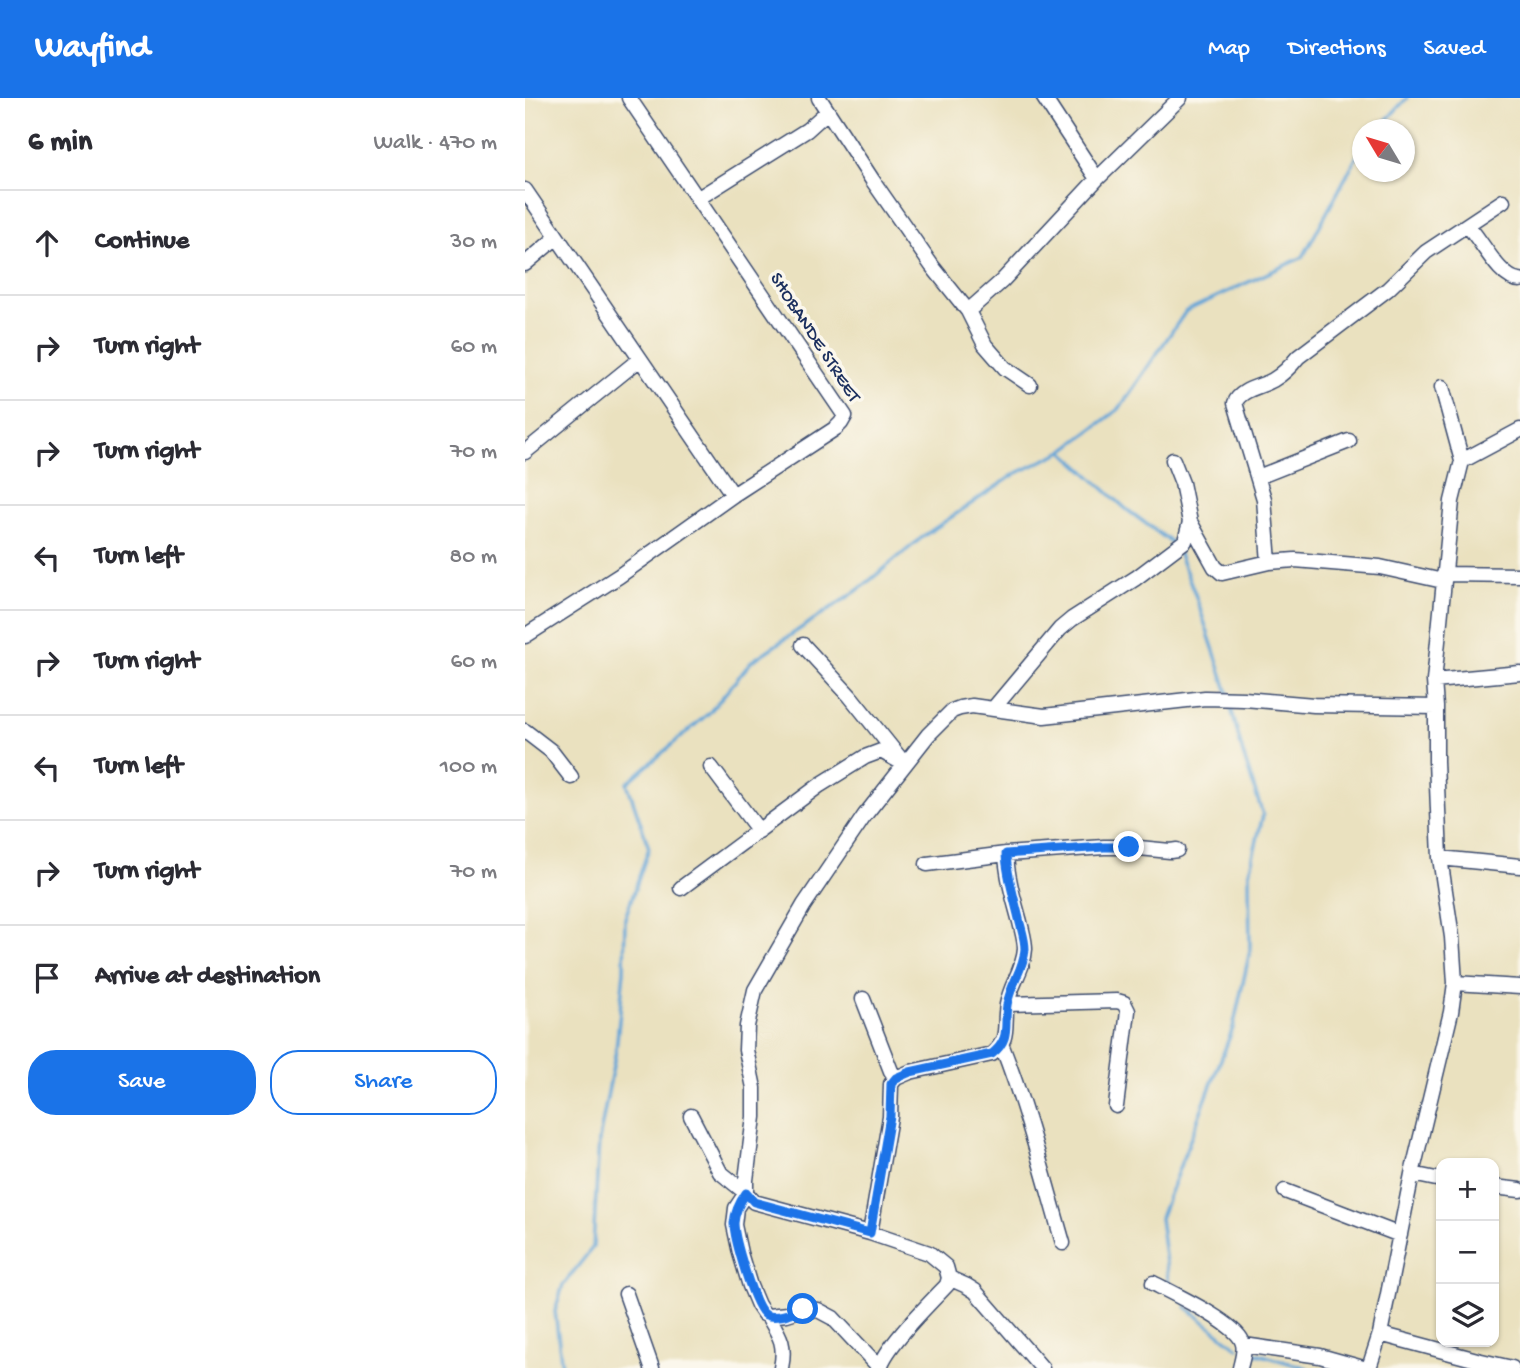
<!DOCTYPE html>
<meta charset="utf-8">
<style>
:root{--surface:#fff;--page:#f7f7f7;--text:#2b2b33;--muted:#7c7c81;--line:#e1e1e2;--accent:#1a73e8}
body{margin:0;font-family:"Gochi Hand",sans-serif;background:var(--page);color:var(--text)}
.controls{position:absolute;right:21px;bottom:21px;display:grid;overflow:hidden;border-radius:14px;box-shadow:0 2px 5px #0004}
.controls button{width:63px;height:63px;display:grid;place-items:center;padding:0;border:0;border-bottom:2px solid var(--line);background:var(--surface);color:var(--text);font:35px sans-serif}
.compass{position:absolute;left:827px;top:21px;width:63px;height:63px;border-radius:50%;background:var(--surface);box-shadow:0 2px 5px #0004;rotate:308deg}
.stop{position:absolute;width:21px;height:21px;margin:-16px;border:5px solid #1a73e8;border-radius:50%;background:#fff}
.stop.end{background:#1a73e8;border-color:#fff;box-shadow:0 2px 7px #0008}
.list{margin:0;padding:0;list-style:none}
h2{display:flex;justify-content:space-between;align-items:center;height:91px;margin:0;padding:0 28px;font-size:30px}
h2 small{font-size:23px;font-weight:400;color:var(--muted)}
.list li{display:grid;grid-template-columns:46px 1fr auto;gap:21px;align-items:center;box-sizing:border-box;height:105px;padding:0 28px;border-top:2px solid var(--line)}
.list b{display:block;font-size:26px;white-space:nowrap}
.list em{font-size:23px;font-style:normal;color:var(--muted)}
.actions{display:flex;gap:14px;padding:21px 28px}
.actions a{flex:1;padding:16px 0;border:2px solid var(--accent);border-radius:28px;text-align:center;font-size:24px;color:var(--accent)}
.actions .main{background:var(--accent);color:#fff}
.icon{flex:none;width:38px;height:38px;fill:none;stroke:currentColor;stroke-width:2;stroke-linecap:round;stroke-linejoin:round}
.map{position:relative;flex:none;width:995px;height:1270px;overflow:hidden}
header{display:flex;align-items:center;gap:42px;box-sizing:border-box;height:98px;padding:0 35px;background:var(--accent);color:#fff}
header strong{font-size:33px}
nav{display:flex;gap:38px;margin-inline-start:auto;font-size:24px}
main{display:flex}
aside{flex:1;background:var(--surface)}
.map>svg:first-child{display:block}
</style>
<header>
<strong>Wayfind</strong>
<nav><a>Map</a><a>Directions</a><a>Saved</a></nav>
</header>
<main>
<aside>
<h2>6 min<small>Walk · 470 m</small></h2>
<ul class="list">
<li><svg class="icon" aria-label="ahead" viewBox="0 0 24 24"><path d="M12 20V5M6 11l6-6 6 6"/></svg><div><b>Continue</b></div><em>30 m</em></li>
<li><svg class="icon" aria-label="right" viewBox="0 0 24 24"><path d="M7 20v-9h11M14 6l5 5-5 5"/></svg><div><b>Turn right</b></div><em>60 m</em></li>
<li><svg class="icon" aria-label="right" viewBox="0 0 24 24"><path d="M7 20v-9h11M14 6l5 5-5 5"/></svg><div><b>Turn right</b></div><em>70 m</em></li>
<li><svg class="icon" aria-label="left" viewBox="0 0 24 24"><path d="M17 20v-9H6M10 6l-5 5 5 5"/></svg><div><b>Turn left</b></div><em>80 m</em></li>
<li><svg class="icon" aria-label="right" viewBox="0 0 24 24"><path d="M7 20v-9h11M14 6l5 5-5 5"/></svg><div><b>Turn right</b></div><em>60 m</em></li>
<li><svg class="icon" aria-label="left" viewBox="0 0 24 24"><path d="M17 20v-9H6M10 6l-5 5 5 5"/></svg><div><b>Turn left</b></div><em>100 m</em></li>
<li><svg class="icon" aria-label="right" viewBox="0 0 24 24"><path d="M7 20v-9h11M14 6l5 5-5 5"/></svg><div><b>Turn right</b></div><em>70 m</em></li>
<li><svg class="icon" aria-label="arrive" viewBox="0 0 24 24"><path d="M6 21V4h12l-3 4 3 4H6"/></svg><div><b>Arrive at destination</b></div></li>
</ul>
<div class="actions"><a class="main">Save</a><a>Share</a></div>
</aside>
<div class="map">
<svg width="995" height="1270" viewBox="0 0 995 1270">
<rect width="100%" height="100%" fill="#fbf7ec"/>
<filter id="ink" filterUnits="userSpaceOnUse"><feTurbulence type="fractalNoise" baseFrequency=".0143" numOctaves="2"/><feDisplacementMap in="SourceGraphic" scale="14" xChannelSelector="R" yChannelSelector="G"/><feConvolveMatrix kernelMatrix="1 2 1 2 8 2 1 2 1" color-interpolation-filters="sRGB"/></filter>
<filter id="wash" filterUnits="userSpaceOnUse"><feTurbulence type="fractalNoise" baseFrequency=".00686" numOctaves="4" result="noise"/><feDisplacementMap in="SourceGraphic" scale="28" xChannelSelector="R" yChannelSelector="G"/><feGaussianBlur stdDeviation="1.57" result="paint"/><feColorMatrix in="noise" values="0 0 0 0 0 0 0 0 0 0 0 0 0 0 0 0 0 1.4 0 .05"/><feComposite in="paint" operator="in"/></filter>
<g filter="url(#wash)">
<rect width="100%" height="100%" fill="#eae1bf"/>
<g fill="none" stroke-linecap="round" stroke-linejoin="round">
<path stroke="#63a5d7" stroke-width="3.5" d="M852 32 882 0
M538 353 601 411 650 447
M653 454 670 496 703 595
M644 1188 635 1120 708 930 725 853 724 775 738 717 718 656 705 606
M661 1209 713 1250
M730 1255 782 1270
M37 1270 30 1213 38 1187 68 1149 74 1042 91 952 99 873 100 820 124 750 102 685 184 615 227 563 333 492 400 437 490 376 538 353 594 311 661 213 778 159 838 47"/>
</g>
</g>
<g filter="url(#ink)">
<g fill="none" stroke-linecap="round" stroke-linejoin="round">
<defs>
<path id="street" d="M294 0 348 83 407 168 443 213 460 247 480 270 505 287
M519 0 572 81
M0 92 208 397
M172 101 282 32 302 14
M942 127C956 141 975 182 995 182
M0 166 32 139
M443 213 477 183 572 81 655 0
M917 289 937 363
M0 354 115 261
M648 362 657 385 665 424 690 469 697 475 744 464 770 462 855 469 918 483
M733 379 824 343
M744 464 739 401 710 305C715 291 736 289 748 282 758 276 766 268 773 259L863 191 901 154 978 103
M919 476 995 477
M0 538 94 478 208 397 311 330 316 325 320 318 104 0
M278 547 325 598 374 659
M909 583 995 575
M468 611 535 531 547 521 611 480 660 443 665 424
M0 633 26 653 46 679
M186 669 234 733
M915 760 995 768
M402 766 481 756 579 749H604L645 753 652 752
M156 790 295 687 340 659 356 653 379 666
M930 885 995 889
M338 901 366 973 371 980
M482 906 592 903 599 905 603 913 591 1008
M477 948C502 1012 519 1079 538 1145
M166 1018 195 1074 221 1095 229 1104 345 1135 404 1155 421 1169 424 1180 422 1187C405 1205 360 1249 355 1270
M887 1076 916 1082
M969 1089 995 1092
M760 1093 875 1137
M345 1135 365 1019 366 986 371 980 385 974 467 956C486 940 478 928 482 907 485 887 499 871 500 851 500 842 497 833 495 824 489 802 482 779 481 756
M424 1180 442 1188 450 1193 517 1270
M628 1185C649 1196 709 1224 717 1243 721 1251 717 1261 715 1270
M101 1196 127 1270
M243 1218C255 1238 261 1246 256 1270
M855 1236 952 1262 987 1270
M719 1247 795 1258 838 1270
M355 1270 308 1220 293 1212 278 1211 262 1216 243 1218 239 1216 233 1207 225 1188 215 1155 209 1127 211 1110 221 1095V1082L229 1019V990L221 952 222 928 230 892 279 807 340 717 403 637 427 613 435 610 447 608 519 618 680 600 719 601 789 607 911 609
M844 1270 855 1236 887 1076 926 914 930 885 927 839 915 760 911 663V609L909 583 927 403 937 363 995 332"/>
</defs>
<use href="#street" stroke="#3a4a6d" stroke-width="17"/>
<use href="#street" stroke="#fff" stroke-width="14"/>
</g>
</g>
<g fill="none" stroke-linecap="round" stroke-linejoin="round" filter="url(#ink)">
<path stroke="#1a73e8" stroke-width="9" d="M278 1211C268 1214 251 1222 241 1217 229 1210 209 1140 209 1125 210 1113 214 1105 221 1095L229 1104 345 1135 365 1018 366 986 371 980 385 974 467 956C486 941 479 928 482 907 485 887 499 871 500 851 500 842 497 833 495 825 490 802 482 779 481 756L579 749H604"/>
</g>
<g text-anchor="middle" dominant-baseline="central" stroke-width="7" stroke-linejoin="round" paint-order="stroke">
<g font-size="19" fill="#1b2f5e" stroke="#fbf7ec">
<text transform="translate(289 240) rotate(57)">SHOBANDE STREET</text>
</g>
</g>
</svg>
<div class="controls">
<button>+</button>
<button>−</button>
<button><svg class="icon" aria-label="layers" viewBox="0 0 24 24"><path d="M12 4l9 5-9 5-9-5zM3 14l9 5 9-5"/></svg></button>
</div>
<svg class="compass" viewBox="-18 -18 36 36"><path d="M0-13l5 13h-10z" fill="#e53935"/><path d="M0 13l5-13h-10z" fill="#7c7c81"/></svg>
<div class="stop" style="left:278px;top:1211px"></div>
<div class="stop end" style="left:604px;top:749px"></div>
</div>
</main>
